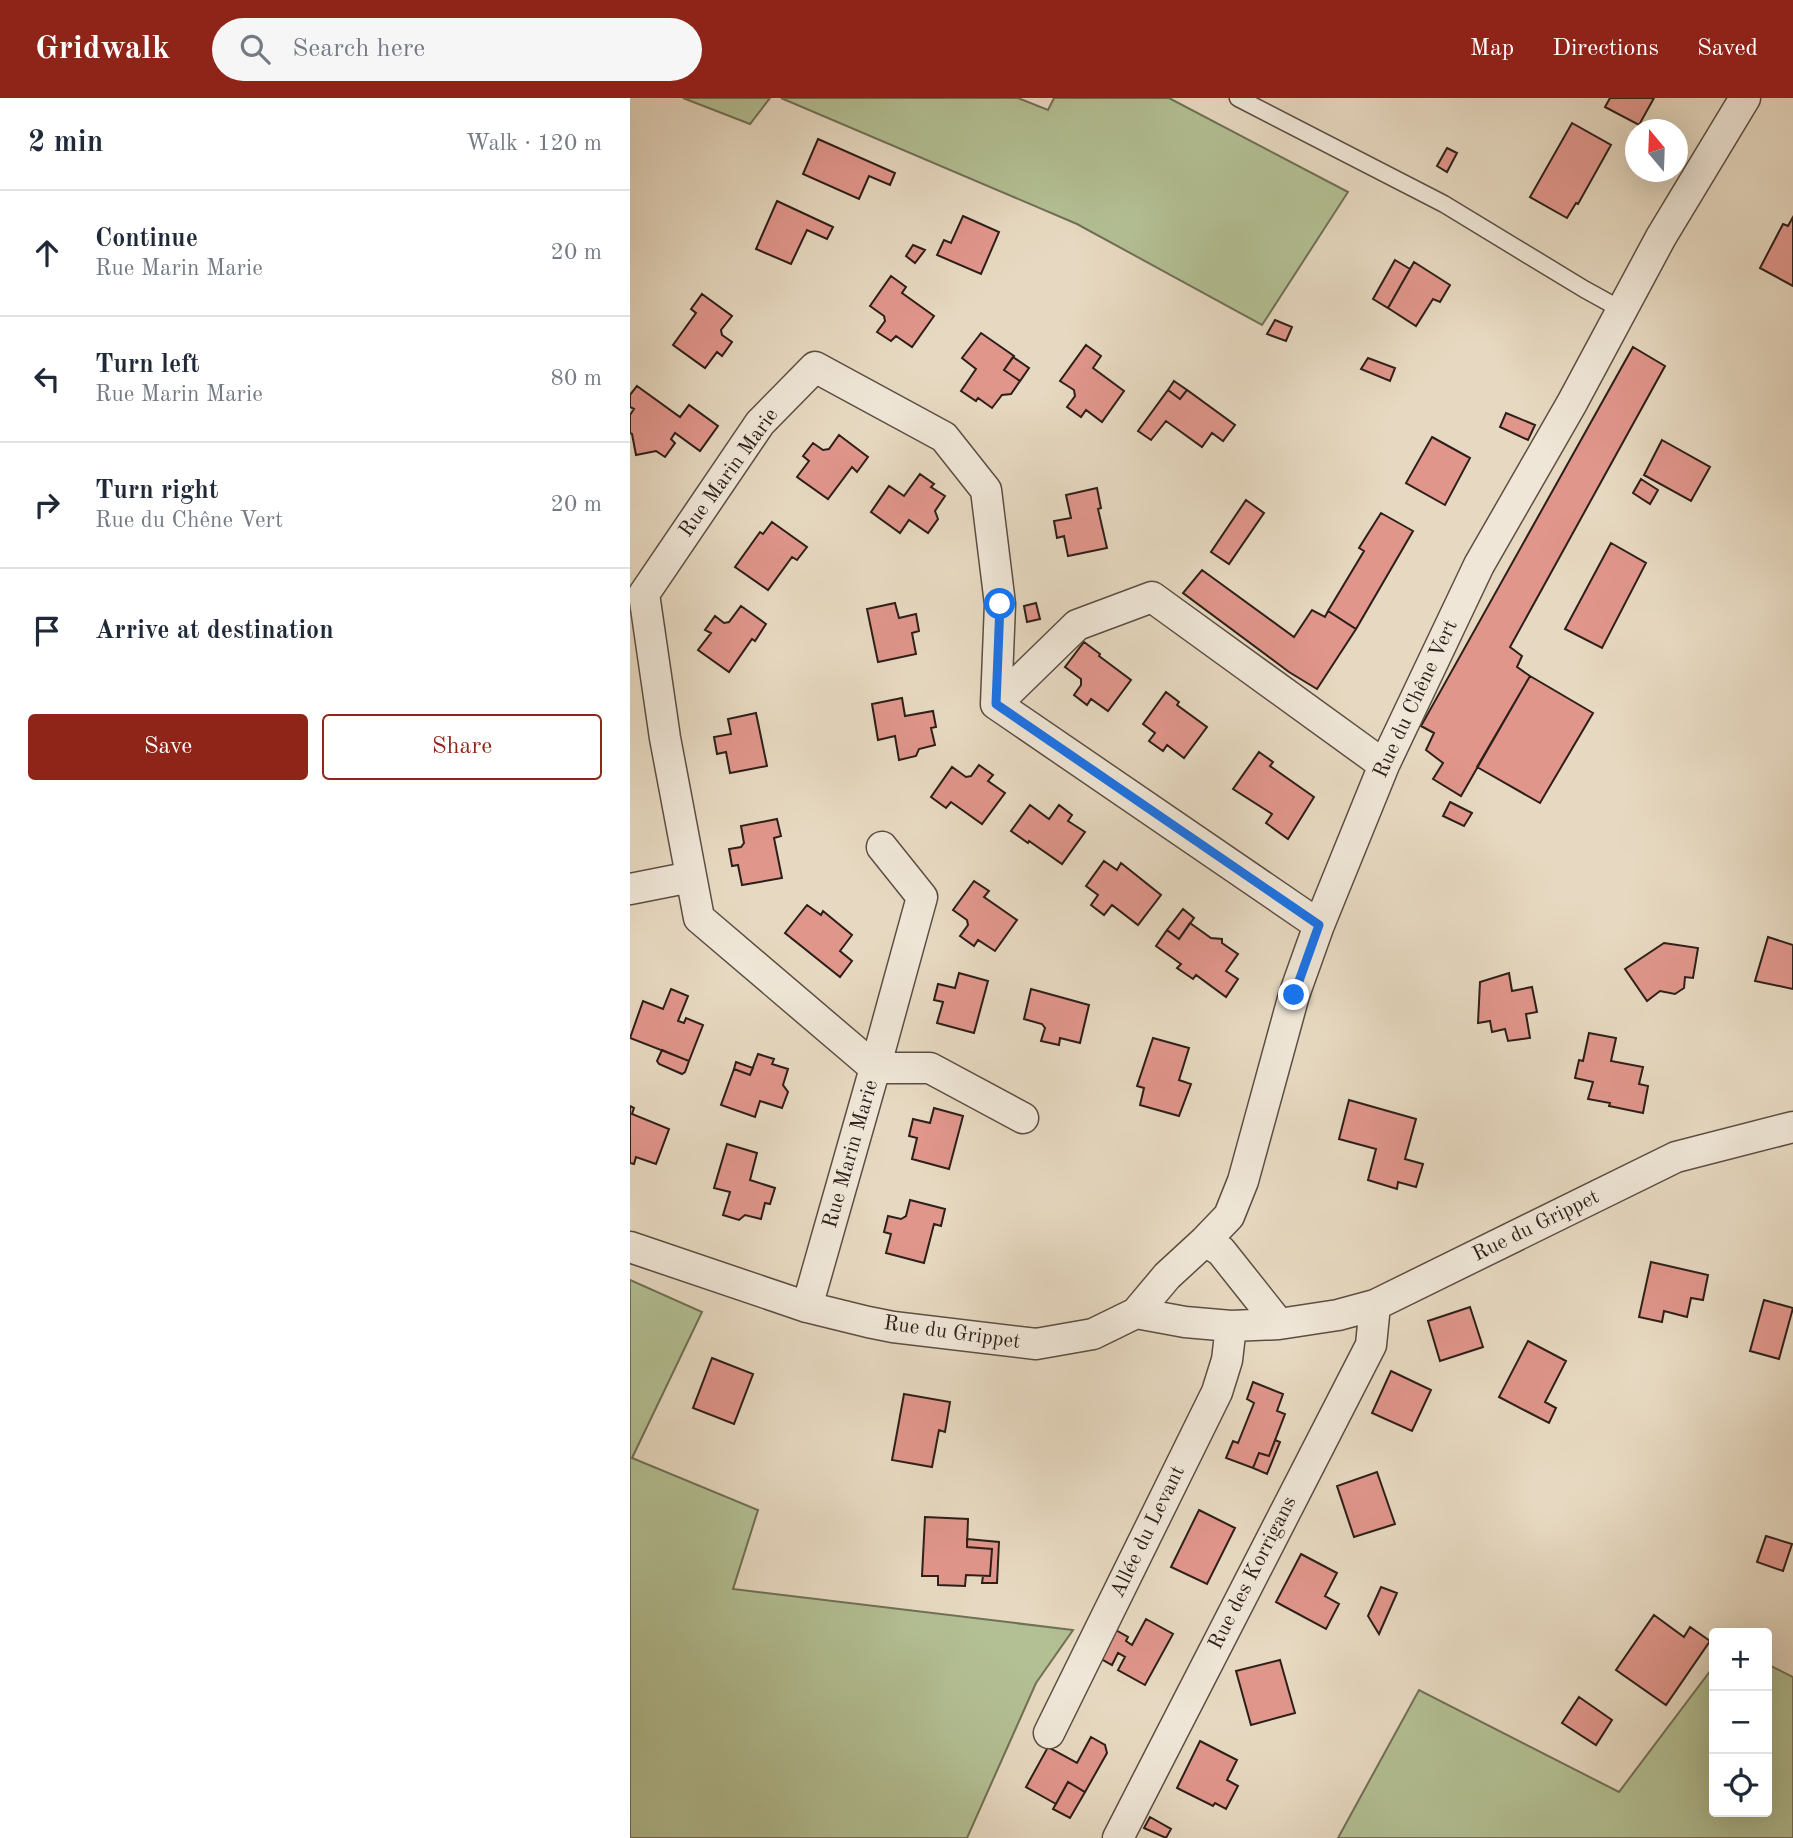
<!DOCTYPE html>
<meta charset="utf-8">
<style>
:root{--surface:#fff;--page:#f6f6f7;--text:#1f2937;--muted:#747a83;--line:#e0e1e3;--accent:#8f2418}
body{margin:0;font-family:"Old Standard TT",serif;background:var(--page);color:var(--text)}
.controls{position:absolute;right:21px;bottom:21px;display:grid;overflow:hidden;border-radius:7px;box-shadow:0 7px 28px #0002}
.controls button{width:63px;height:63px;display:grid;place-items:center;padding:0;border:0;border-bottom:2px solid var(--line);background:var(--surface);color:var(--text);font:35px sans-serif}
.compass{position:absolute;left:995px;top:21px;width:63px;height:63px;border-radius:50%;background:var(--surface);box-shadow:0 7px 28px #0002;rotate:341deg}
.stop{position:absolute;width:21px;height:21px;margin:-16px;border:5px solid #1a73e8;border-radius:50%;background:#fff}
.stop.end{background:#1a73e8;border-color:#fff;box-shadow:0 2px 7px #0008}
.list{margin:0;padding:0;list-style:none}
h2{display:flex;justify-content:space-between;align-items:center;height:91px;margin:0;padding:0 28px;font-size:30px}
h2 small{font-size:23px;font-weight:400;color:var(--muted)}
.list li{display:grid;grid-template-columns:46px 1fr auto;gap:21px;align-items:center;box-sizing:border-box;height:126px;padding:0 28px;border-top:2px solid var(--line)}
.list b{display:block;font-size:26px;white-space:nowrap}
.list p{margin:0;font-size:23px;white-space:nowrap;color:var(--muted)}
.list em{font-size:23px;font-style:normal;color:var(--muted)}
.actions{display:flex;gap:14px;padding:21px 28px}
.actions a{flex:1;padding:16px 0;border:2px solid var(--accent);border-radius:7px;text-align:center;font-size:24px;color:var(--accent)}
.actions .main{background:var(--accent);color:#fff}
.icon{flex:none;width:38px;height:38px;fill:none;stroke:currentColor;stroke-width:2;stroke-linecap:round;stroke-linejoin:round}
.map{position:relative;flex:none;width:1163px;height:1740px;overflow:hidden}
header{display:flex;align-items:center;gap:42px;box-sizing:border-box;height:98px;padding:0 35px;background:var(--accent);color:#fff}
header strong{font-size:33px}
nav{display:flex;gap:38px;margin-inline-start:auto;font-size:24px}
.search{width:490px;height:63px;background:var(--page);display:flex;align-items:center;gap:18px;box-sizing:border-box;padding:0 24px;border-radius:38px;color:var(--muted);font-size:26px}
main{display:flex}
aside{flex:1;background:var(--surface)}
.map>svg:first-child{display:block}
</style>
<header>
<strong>Gridwalk</strong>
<div class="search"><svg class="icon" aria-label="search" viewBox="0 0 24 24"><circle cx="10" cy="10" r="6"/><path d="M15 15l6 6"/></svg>Search here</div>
<nav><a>Map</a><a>Directions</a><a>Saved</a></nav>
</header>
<main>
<aside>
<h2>2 min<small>Walk · 120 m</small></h2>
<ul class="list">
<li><svg class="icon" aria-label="ahead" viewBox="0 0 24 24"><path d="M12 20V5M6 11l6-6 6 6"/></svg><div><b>Continue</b><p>Rue Marin Marie</p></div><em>20 m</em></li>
<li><svg class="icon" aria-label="left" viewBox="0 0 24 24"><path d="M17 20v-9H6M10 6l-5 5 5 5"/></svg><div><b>Turn left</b><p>Rue Marin Marie</p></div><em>80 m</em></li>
<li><svg class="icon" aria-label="right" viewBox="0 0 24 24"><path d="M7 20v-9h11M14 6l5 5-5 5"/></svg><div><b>Turn right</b><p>Rue du Chêne Vert</p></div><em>20 m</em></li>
<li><svg class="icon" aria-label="arrive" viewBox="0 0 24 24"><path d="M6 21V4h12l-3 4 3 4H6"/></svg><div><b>Arrive at destination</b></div></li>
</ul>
<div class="actions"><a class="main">Save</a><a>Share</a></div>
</aside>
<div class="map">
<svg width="1163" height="1740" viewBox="0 0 1163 1740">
<rect width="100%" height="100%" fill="#e7d9c1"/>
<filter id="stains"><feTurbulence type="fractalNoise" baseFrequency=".00286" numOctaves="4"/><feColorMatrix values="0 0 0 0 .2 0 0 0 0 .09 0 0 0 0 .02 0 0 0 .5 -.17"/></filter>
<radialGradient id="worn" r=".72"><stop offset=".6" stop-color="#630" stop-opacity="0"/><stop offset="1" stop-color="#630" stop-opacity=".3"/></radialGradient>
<path fill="#b3c094" stroke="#707056" stroke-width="2" d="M53 0H140L120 26Z
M151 0H388L418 12 424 0H539L718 94 632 227 447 126Z
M0 1182 72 1214 2 1360 128 1412 103 1491 443 1532 406 1585 337 1740H0Z
M1137 1566 1163 1579V1740H708L789 1592 989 1694 1084 1568V1714H1137Z"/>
<path fill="#e1968c" stroke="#2d1f19" stroke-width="2" d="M980 0H1024L1009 27 975 9Z
M942 25 981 47 948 106 946 105 937 120 900 99Z
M188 41 265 75 260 87 239 78 229 101 173 76Z
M817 50 827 55 817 74 807 68Z
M147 103 203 129 197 141 177 132 161 166 126 151Z
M333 118 369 134 351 176 307 157 314 142 321 145Z
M1163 119V188L1130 170 1153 126 1158 128Z
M283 147 295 152 285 165 276 158Z
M765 162 780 171 758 210 743 201Z
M784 164 820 187 810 204 803 201 786 228 758 210Z
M261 178 276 189 272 195 304 218 282 249 266 238 261 243 247 234 255 223 254 218 240 208Z
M72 196 102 218 91 232 92 237 102 244 92 258 87 254 75 270 43 247 66 215 61 211Z
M645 222 662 229 656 243 637 236Z
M351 235 384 258 374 272 390 283 381 296 372 297 362 310 348 300 346 303 331 293 346 271 332 260Z
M456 247 471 258 463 270 494 293 472 324 456 312 451 319 437 309 445 298 444 292 430 283Z
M1003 249 1035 268 880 549 892 558 887 569 900 578 831 698 803 681 813 665 796 652 804 635 791 628Z
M383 259 399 270 390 283 374 272Z
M738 260 765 270 760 283 731 271Z
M544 283 557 292 550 301 538 292Z
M7 288 50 319 59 307 88 328 70 353 45 335 41 341 45 345 35 359 26 353 6 357 2 336 0 335V317L4 311 0 309V297Z
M538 292 550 301 557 292 605 327 593 343 582 335 572 349 536 323 521 342 508 333Z
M876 315 905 327 898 342 870 329Z
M209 337 238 359 227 374 222 369 198 401 167 379 179 363 173 358 183 345 193 352 199 351Z
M802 339 840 360 815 407 776 385Z
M1032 342 1080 369 1061 403 1014 377Z
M290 376 304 386 301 389 315 398 305 413 308 421 298 435 279 422 270 435 241 414 259 388 274 398Z
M1011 381 1028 392 1020 406 1003 395Z
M467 390 471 410 468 411 477 450 438 458 434 438 427 440 424 423 441 420 436 397Z
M616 402 634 415 599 466 581 454Z
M751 415 783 433 726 531 698 513 734 453 729 450Z
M142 424 177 449 167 462 162 459 138 492 105 469 130 434 133 436Z
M981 445 1016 465 972 550 935 531Z
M572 472 664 539 682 512 695 519 698 513 726 531 687 591 659 574 553 495Z
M265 505 269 520 286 516 289 533 282 535 286 556 248 564 237 511Z
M406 505 410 521 397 524 394 508Z
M111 508 136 526 125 543 122 541 99 574 68 552 81 535 75 532 85 518 94 525 99 524Z
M454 544 470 556 469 558 501 582 478 613 461 601 457 607 444 597 451 587V581L435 569Z
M900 578 963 615 910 705 847 669Z
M536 594 549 604 547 607 577 629 554 660 537 647 533 653 519 643 525 635 513 626Z
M272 600 275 618 303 613 306 629 301 630 305 647 289 651 286 658 269 662 265 638 248 642 242 606Z
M126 615 137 668 100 675 96 654 87 656 84 639 101 636 98 621Z
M629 654 643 664 640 668 684 699 658 741 636 725 642 716 603 691Z
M349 667 363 677 358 683 375 695 352 726 321 704 316 710 301 699 322 669 336 679 341 678Z
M820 704 842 715 834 728 813 718Z
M400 707 419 721 429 707 442 717 438 723 455 734 432 766 399 743 398 745 381 733Z
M147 721 151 738 144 740 152 780 112 787 108 767 102 768 99 751 111 749 114 745 111 728Z
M474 763 487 772 491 765 531 797 508 827 482 807 474 817 461 807 468 797 456 788Z
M344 783 359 793 354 799 387 822 365 853 348 842 344 848 330 838 338 827 337 822 323 812Z
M177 807 191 817 193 813 222 837 210 853 222 863 210 879 155 835Z
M553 811 564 820 549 841 537 832Z
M560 825 581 840 592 841V845L608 856 596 873 608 881 596 899 566 877 563 881 547 870 551 866 526 848 537 832 549 841Z
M1138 839 1163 847V891L1125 883Z
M1034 845 1068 850 1063 880 1055 879 1054 890 1045 896 1030 893 1017 903 995 871Z
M329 875 358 883 344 935 307 925 313 904 304 902 308 886 325 890Z
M879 875 882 893 902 889 907 914 896 916 900 940 878 943 875 931 862 934 860 923 848 925 850 884Z
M41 891 58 898 48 923 54 925 56 920 73 927 59 963 0 940 13 903 33 911Z
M401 891 459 907 450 945 430 940 429 947 411 943 415 930 412 926 394 921Z
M959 935 986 940 981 963 1013 969 1009 986 1018 988 1013 1015 979 1008 980 1005 958 1001 963 984 945 980 949 962 953 963Z
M523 940 559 950 549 982 561 986 549 1018 510 1007 514 990 507 988Z
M32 952 59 963 55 974 52 976 29 966 27 963Z
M128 956 144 961 142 966 158 971 153 987 158 994 152 1010 130 1003 125 1019 91 1007 104 971 120 977Z
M106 964 123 970 120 977 104 971Z
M719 1002 786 1021 775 1061 793 1066 786 1089 768 1084 767 1091 738 1082 746 1051 709 1041Z
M0 1008 4 1010 2 1016 39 1031 26 1066 6 1059 4 1066 0 1065Z
M304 1010 333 1018 319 1071 282 1061 287 1040 279 1038 283 1021 300 1025Z
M97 1046 127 1055 120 1082 145 1090 140 1106 135 1105 131 1121 115 1117 109 1122 93 1117 100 1094 84 1090Z
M280 1102 315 1111 311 1128 304 1126 294 1165 256 1155 261 1136 254 1134 258 1118 271 1121 276 1118Z
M1021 1164 1078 1177 1073 1202 1061 1200 1057 1219 1034 1213 1032 1224 1009 1219Z
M1134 1202 1163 1210 1149 1261 1120 1253Z
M840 1209 853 1249 810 1263 798 1223Z
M898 1243 936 1263 915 1304 926 1310 919 1325 869 1299Z
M82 1260 123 1276 104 1326 63 1310Z
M761 1273 801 1292 782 1333 742 1315Z
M623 1284 653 1296 647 1313 655 1316 639 1358 629 1355 623 1370 596 1360 603 1343 608 1345 624 1305 617 1301Z
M274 1296 320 1304 315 1334 309 1332 302 1369 262 1362Z
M645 1342 650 1344 637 1376 623 1370 629 1355 639 1358Z
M747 1374 765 1426 724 1439 707 1388Z
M569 1412 605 1430 577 1486 541 1469Z
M295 1419 338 1421 337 1449 362 1451 360 1478 336 1477 335 1488 308 1487V1478H292Z
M1136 1438 1162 1446 1153 1473 1127 1464Z
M337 1441 369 1444 367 1485H352L353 1478H360L362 1451 337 1449Z
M671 1456 707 1475 695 1498 709 1506 696 1531 646 1504Z
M751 1489 767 1495 749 1536 738 1518Z
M1024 1517 1054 1539 1060 1529 1080 1543 1036 1607 986 1572Z
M516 1521 543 1536 515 1587 488 1572 495 1559 488 1555 482 1567 466 1558 482 1530 498 1539 496 1543 502 1547Z
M650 1562 665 1615 621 1627 606 1573Z
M949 1599 982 1622 966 1647 932 1625Z
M461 1639 475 1647 477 1655 455 1694 438 1684 426 1706 396 1689 418 1649 447 1665Z
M570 1643 607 1662 597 1682 608 1688 596 1711 585 1705 583 1708 547 1690Z
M438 1684 455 1694 440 1720 423 1711Z
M520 1719 541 1731 536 1740 514 1730Z"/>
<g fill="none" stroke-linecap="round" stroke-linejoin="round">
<defs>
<path id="service" d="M608 0 814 106 954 191 992 212"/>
<path id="minor" d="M366 606 447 527 522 499 754 667
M252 749 292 799 245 970H300L393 1020
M0 791 61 779
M575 1143 591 1153 649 1226
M0 1149 177 1209 238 1224 263 1229 406 1246 463 1236 506 1215 555 1224 601 1228 649 1226 708 1217 745 1207 1046 1059 1163 1029
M177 1209 245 970 69 820 35 640 14 496 130 325 185 269 314 339 356 392 370 506 366 606 689 827
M506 1215 537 1178 575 1143 599 1118 613 1083 664 897 689 827 754 667 849 467 942 305 1031 139 1115 0
M419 1635 587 1294 597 1262 601 1228
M488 1740 741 1247 745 1207"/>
</defs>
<use href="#service" stroke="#5c4e43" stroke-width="19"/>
<use href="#minor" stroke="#5c4e43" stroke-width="33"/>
<use href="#service" stroke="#efe6d7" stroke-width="16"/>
<use href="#minor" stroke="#efe6d7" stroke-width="30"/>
</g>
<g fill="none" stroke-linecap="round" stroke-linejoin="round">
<path stroke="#1a73e8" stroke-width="9" d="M370 506 366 606 689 827 664 897"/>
</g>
<g text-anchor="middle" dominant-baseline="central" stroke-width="5" stroke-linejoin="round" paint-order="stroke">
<g font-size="21" fill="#2d1f19" stroke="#efe6d7">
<text transform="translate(99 375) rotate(-54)">Rue Marin Marie</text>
<text transform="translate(786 601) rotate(-65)">Rue du Chêne Vert</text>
<text transform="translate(221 1056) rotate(-74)">Rue Marin Marie</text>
<text transform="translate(906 1128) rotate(-26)">Rue du Grippet</text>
<text transform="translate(322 1235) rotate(8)">Rue du Grippet</text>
<text transform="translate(518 1434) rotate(-64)">Allée du Levant</text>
<text transform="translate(623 1475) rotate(-63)">Rue des Korrigans</text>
</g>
</g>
<rect width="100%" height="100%" filter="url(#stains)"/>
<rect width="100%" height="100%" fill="url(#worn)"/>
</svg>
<div class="controls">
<button>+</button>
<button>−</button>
<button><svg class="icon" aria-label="locate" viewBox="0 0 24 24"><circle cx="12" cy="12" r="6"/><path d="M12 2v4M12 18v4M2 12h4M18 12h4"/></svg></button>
</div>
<svg class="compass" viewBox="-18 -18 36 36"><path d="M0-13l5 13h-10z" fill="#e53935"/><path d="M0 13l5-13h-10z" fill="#747a83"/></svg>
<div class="stop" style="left:370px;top:506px"></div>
<div class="stop end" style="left:664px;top:897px"></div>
</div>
</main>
